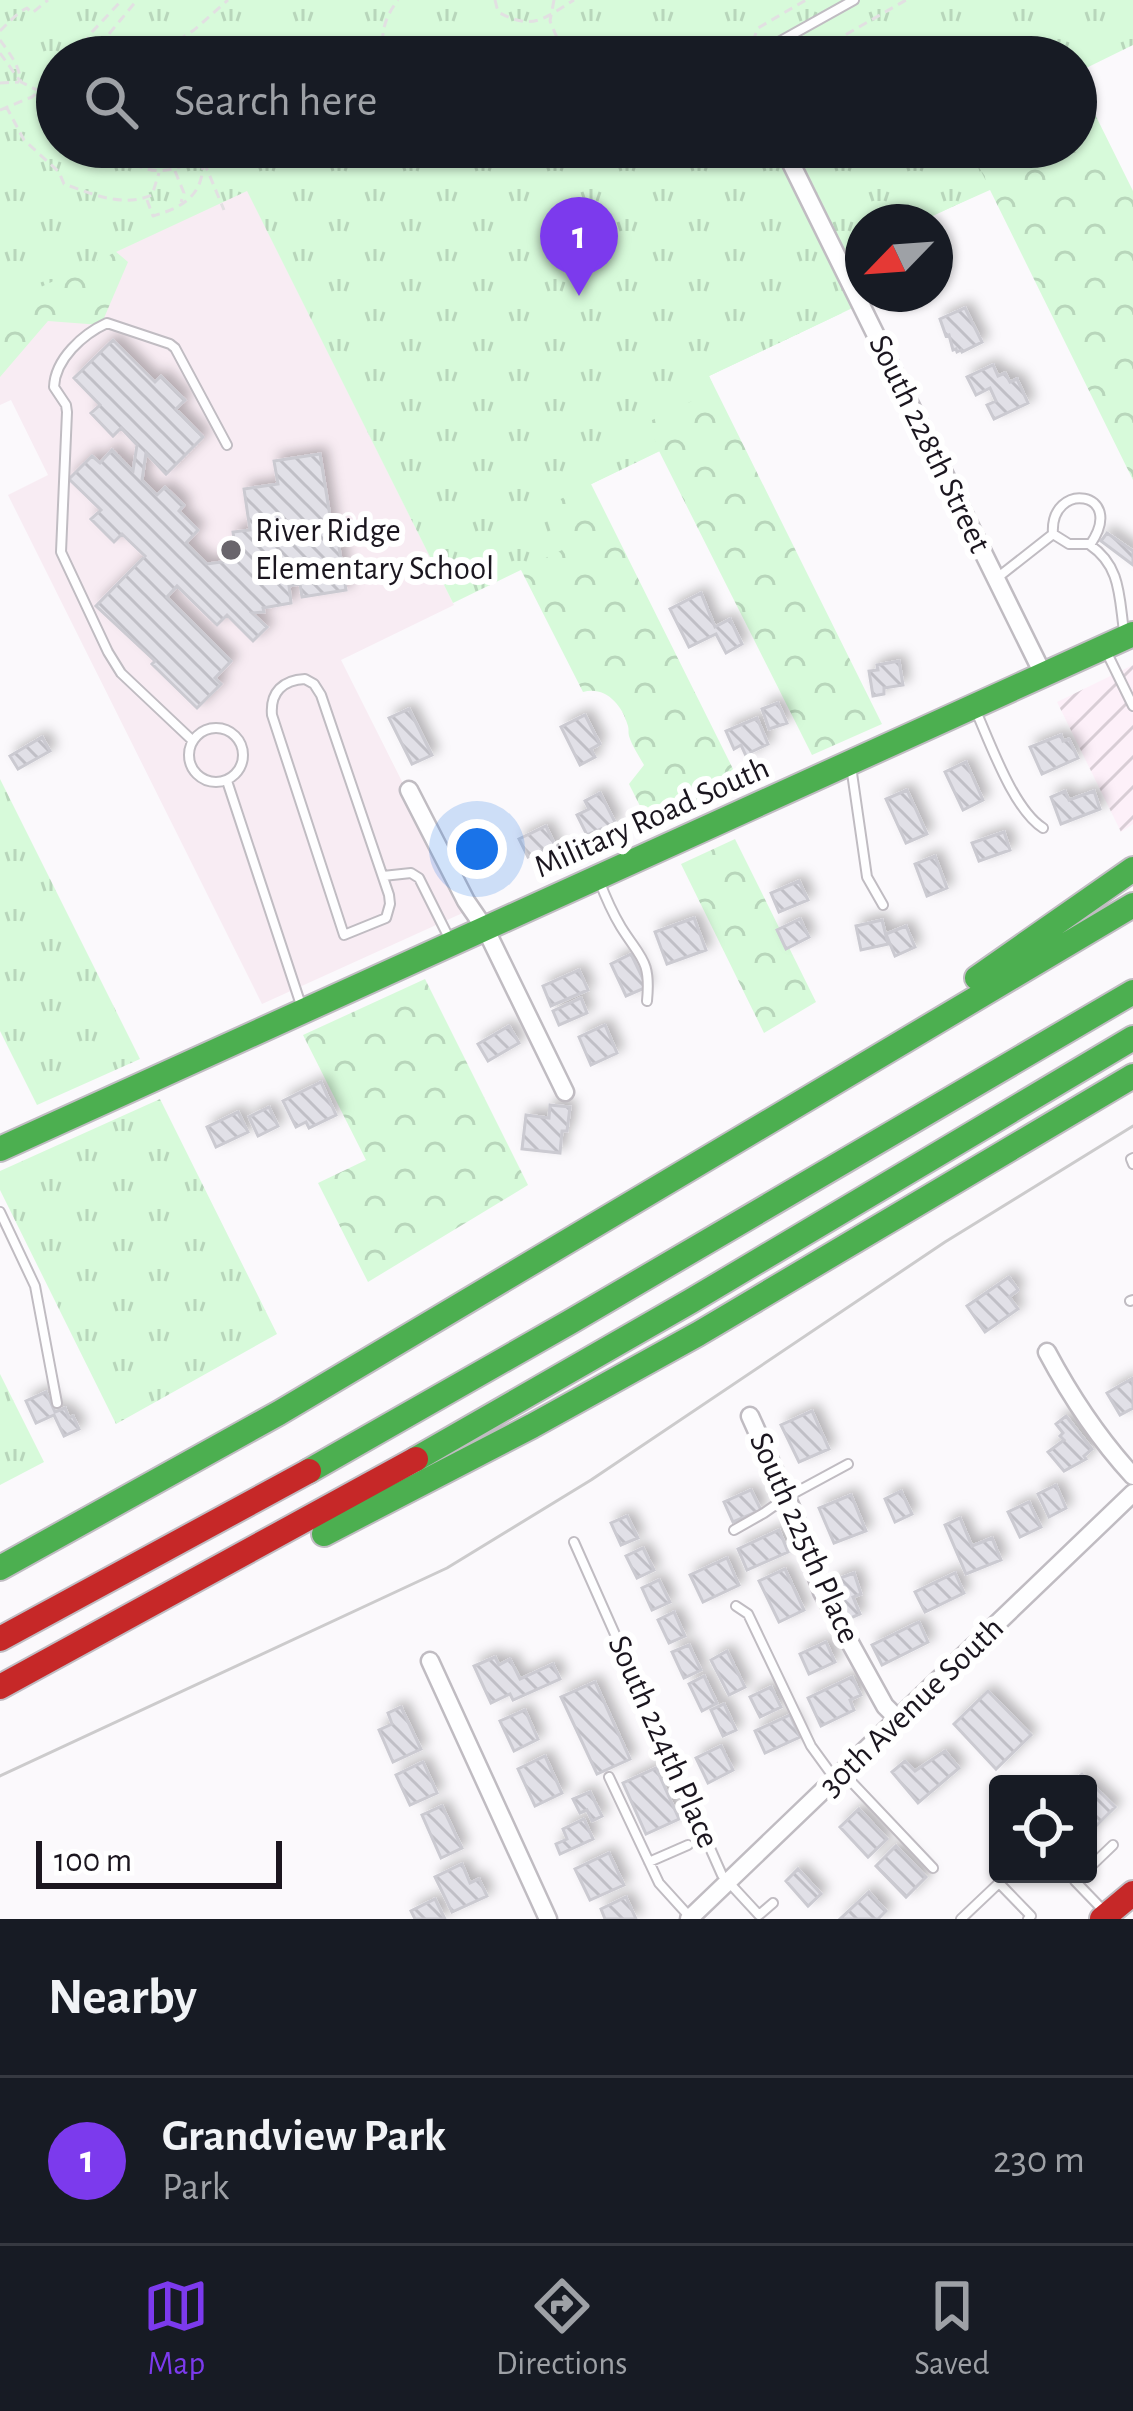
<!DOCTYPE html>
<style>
:root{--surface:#171b24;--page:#242831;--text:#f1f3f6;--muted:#9ea1a6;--line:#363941;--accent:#7c3aed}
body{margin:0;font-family:"Alegreya Sans",sans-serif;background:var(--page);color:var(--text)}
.controls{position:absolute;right:36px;bottom:36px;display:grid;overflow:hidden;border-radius:12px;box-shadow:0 3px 9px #0004}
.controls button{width:108px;height:108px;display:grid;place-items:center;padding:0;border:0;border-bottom:3px solid var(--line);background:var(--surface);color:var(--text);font:60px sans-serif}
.compass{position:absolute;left:845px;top:204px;width:108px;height:108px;border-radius:50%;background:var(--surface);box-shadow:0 3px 9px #0004;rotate:245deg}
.scale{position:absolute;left:36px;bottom:30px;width:246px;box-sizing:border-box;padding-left:12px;border:6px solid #1b161f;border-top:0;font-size:33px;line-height:42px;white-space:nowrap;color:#1b161f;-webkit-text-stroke:9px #fff;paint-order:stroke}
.you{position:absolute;left:477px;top:849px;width:42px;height:42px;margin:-30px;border:9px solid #fff;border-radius:50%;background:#1a73e8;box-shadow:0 0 0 18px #1a73e833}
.badge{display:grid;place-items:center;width:78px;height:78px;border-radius:50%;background:var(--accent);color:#fff;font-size:39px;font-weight:700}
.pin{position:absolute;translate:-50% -99px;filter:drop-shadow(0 3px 6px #0008)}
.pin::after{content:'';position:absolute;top:63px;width:42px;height:36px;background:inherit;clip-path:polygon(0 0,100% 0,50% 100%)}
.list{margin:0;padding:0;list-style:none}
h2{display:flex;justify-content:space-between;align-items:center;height:156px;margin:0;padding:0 48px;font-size:51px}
h2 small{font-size:39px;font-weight:400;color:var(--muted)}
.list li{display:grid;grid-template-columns:78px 1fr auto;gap:36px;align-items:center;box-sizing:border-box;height:168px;padding:0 48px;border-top:3px solid var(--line)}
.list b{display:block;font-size:45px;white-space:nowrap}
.list p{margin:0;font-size:39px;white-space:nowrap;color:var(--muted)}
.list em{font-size:39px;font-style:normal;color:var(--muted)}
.icon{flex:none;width:66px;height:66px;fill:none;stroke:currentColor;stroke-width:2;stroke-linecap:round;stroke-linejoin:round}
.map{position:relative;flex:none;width:1133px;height:1919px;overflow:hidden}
.search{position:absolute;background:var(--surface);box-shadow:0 3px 9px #0004;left:36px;right:36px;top:36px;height:132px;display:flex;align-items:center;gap:30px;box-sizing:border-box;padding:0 42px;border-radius:66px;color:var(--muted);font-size:45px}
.sheet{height:324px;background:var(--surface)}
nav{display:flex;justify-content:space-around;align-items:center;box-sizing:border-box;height:168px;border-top:3px solid var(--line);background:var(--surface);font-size:33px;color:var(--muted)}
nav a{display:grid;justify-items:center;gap:6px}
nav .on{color:var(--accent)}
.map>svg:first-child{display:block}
</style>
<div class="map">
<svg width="1133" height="1919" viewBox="0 0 1133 1919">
<defs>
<pattern id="industrial-furrows" width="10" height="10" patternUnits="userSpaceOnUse" patternTransform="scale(3)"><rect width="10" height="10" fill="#fdf0f9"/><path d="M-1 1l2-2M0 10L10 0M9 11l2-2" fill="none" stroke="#d8cdd5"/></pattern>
<pattern id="forest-crowns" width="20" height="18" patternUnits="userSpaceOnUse" patternTransform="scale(3)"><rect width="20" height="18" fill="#d7fada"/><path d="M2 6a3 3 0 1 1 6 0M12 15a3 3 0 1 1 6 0" fill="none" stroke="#b8d6bb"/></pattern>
<pattern id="park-tufts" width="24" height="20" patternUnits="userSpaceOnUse" patternTransform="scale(3)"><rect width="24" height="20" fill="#d7fada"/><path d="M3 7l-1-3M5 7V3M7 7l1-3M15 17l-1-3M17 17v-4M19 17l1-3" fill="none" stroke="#b8d6bb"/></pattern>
<pattern id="building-back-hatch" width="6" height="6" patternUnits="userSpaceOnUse" patternTransform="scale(3)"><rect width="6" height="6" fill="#e1e0e7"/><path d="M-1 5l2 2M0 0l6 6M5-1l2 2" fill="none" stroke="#c0bfc6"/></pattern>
<filter id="shadow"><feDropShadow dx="6" dy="-6" stdDeviation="6" flood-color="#0004"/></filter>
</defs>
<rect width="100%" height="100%" fill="#fbf9fc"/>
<path fill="url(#industrial-furrows)" d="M1133 665V824L1121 832 1057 702Z"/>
<path fill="#f8ecf3" d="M247 190 454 605 341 660 467 911 262 1004 8 495 48 475 11 400 0 405V306Z"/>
<path fill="url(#forest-crowns)" d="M1076 76 1133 191V480L990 190 918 222H863L838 259 842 313 709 376 882 724 812 755 659 451 591 484 742 787 651 828 629 784 644 765C639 756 632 746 629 736 628 733 629 729 628 726 622 704 605 686 583 692L521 570 478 147H1076Z
M0 153 128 262 101 325 48 321 0 377Z
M735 839 816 1002 764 1033 681 864Z
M425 979 528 1185 368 1282 318 1183 366 1160 303 1035Z"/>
<path fill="url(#park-tufts)" d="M0 0H1133V45L1076 73V57H57V147H969L990 189 920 222H863V249L841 260 863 303 709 376 715 390 646 423 660 451 542 508 562 550 453 603 247 191 0 306Z
M0 779 140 1059 37 1105 0 1031Z
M160 1099 277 1334 116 1424 0 1190V1171Z
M0 1374 44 1462 0 1485Z"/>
<path fill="url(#building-back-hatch)" stroke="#cbcad1" stroke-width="3" filter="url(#shadow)" d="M965 308 982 342 962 352 961 350 957 352 956 349 953 350 949 335 946 336 940 319Z
M113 340 155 382 161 376 185 400 176 409 203 437 166 474 146 453 142 480 157 495 165 487 184 505 179 511 198 530 186 543 207 564 237 560 233 532 250 530 244 489 278 484 274 461 320 454 334 541H338L346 590 302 597 300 584 289 586 291 603 263 608 264 612 252 613 267 627 253 641 227 615 217 625 177 586 167 597 231 661 215 678 221 684 197 708 152 664 155 661 96 606 145 556 122 534 114 542 91 519 101 510 69 479 92 456 100 463 112 450 133 471 137 445 121 428 113 436 91 413 100 405 74 378Z
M993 365 998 376 1005 373 1010 382 1017 379 1028 403 994 419 987 405 996 401 990 388 976 395 967 377Z
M1107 533 1133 551V565L1101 541Z
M701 593 715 627 730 619 742 644 726 653 716 634 689 647 670 609Z
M899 661 903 685 884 688V694L873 696 869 671 878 670 877 665Z
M778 703 787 723 769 729 762 709Z
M409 709 432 755 412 764 389 718Z
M585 715 600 744 591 749 595 757 580 765 561 727Z
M757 718 768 744 751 752 753 755 747 758 741 745 734 749 726 731Z
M1061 735 1063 741 1069 739 1078 758 1042 774 1030 747Z
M42 737 50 751 18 769 10 756Z
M966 762 983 800 963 810 945 772Z
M907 790 927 834 906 843 886 799Z
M1065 791 1069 800 1094 791 1100 809 1061 824 1051 797Z
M600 793 615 822 602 832 601 829 587 835 577 815 589 809 585 801Z
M546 826 558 852 545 858 541 851 528 857 519 839Z
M1004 832 1010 850 979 861 972 843Z
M935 856 947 888 927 896 915 864Z
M799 881 808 900 779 912 771 893Z
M694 918 706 950 667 964 655 932Z
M800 919 809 937 786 949 777 930Z
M882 920 888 944 861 950 856 926Z
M906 926 915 947 895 956 886 934Z
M631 954 647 987 626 996 611 964Z
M579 970 588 990 551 1006 543 986Z
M581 998 587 1013 559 1025 553 1011Z
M605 1025 617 1053 591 1065 579 1037Z
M509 1026 519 1043 488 1061 478 1044Z
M321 1082 336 1115 309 1128 306 1122 296 1127 283 1101Z
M550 1105 570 1107 567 1131H562L560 1153 522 1149 526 1115 549 1118Z
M269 1107 278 1126 258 1136 249 1117Z
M238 1112 248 1132 216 1147 207 1127Z
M1009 1277 1018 1290 1009 1297 1018 1309 985 1332 967 1306Z
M1133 1378V1408L1120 1415 1107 1393Z
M46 1392 55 1412 65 1408 69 1418 73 1416 79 1429 64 1436 54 1415 36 1423 26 1401Z
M812 1411 829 1449 799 1462 781 1425Z
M1066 1416 1092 1449 1084 1456 1086 1459 1064 1471 1048 1452 1064 1440 1060 1436 1063 1433 1056 1424Z
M1056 1485 1066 1508 1049 1517 1038 1494Z
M751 1490 761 1510 733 1522 724 1502Z
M901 1491 912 1514 895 1522 885 1499Z
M851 1495 866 1531 834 1543 819 1508Z
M1029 1502 1041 1527 1020 1537 1008 1512Z
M627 1516 638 1538 621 1545 611 1523Z
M960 1518 972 1546 992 1538 1001 1560 966 1574 945 1525Z
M779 1530 788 1552 747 1570 738 1549Z
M643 1548 654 1570 637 1578 626 1556Z
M727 1558 739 1585 703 1602 690 1575Z
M785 1569 804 1610 779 1622 759 1581Z
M854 1573 861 1594 853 1597 860 1614 846 1620 832 1581Z
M955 1573 964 1593 925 1612 915 1592Z
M659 1580 670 1602 652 1610 642 1588Z
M674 1612 685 1636 669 1643 658 1620Z
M919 1622 928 1642 882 1665 872 1645Z
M826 1642 835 1662 809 1674 800 1654Z
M689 1645 701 1670 684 1678 672 1652Z
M727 1651 745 1687 729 1695 711 1660Z
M495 1657 499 1665 510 1659 520 1679 553 1664 560 1679 513 1700 510 1694 491 1703 474 1666Z
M704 1676 717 1703 702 1711 689 1684Z
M852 1677 861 1695 850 1700 854 1710 821 1726 808 1698Z
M595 1682 630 1759 597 1774 561 1697Z
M771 1687 781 1707 760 1717 750 1697Z
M988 1691 1031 1735 996 1769 954 1724Z
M724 1704 736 1730 723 1736 711 1710Z
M401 1707 421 1749 393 1762 379 1730 392 1724 388 1713Z
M525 1710 538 1739 514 1751 500 1721Z
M790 1715 800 1737 765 1753 755 1731Z
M721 1746 733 1770 708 1783 696 1758Z
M945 1751 959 1768 918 1803 892 1772 905 1761 915 1771Z
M545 1756 562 1793 535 1806 518 1769Z
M423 1762 437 1793 410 1805 396 1775Z
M656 1768 679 1819 646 1834 623 1783Z
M1082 1774 1115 1807 1088 1834V1784H1071Z
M590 1792 602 1816 592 1821 587 1810 580 1813 573 1799Z
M442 1806 462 1848 441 1858 422 1815Z
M859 1809 887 1839 868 1857 840 1827Z
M584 1819 593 1839 560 1854 556 1844 567 1839 563 1829Z
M896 1846 926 1877 906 1897 876 1866Z
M609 1853 624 1885 590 1900 575 1869Z
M462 1864 470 1883 479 1879 487 1896 452 1912 435 1877Z
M798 1869 821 1894 808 1906 786 1881Z
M869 1892 886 1911 878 1919H840Z
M626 1897 636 1919H605L601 1909Z
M435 1899 445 1919H415L411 1911Z"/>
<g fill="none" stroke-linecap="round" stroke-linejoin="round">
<defs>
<path id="lane" d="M644 57C672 46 708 37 734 57
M752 57 854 0
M1090 545C1128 490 1049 480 1053 534L1069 544H1089L1090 545C1121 566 1119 597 1124 631
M997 578 1053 534
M1105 649 1133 706
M305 679 314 684 321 695 389 895 390 904 386 918 344 935 272 715C270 692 283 680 305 679Z
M975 709C990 742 1013 809 1043 828
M189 755a27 27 0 1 1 54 0a27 27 0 1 1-54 0Z
M193 741 121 673 108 652 61 552 67 412 66 405 54 387C55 359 83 334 107 323L170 344 175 348 227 445
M851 766 867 877 883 905
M227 781 301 1005
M383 876 411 873 419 878 449 938
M599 880C605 896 612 912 621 927 641 959 651 960 647 1001
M1133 1158 1131 1159 1133 1164
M0 1212 35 1286 57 1403
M1130 1301 1133 1300
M734 1530 764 1513 787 1497 848 1464
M574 1542 722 1875 759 1915 773 1903
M736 1606 748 1614 811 1746 835 1779
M844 1774 933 1868
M609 1777 659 1883 688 1915
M649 1862 688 1845
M1088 1869 1113 1845
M1082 1874 1075 1881 1102 1909
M961 1919 999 1883 1031 1916 1028 1919"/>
<path id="street" d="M783 147 1044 676
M409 790 466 901 486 930 565 1092
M1047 1352C1071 1397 1099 1439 1133 1476
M750 1416 795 1516 822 1592 885 1706 899 1720
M430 1661 548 1919
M689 1919 1133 1493"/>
<path id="fast" d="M977 978 1133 869
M0 1149 1133 634
M416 1459 691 1301 1133 1038
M309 1471 570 1322 1133 992
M324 1534 532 1426 698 1334 1133 1076
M0 1568 279 1413 1133 905"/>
<path id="jam" d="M0 1639 309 1471
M0 1687 416 1459
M1102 1919 1133 1893"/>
</defs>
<use href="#lane" stroke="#c0bcc2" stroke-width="12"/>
<use href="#street" stroke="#c0bcc2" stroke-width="21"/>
<use href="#fast" stroke="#c0bcc2" stroke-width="28"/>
<use href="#jam" stroke="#c0bcc2" stroke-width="28"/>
<path stroke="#e2e0e2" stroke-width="3" stroke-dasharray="9 6" stroke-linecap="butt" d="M495 0 498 12C533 31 543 19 574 0
M554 0 550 21 565 57
M0 31C9 22 17 13 27 8L32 13 48 0
M0 40C10 54 19 65 21 82L37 90
M756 41 754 38 758 28 806 0
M0 53 20 81
M75 57 92 32 122 0
M90 57 137 0
M153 57 194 30 228 0
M384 57C380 35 384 18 398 0
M807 57 906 0
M0 83 19 82
M6 106 24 140 59 172 64 184C93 194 122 208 152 195L159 173
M0 110 32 97 57 75
M109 147C134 167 154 178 185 165 197 160 203 158 210 147
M407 147 426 153 450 147
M204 162 224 210
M175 171 184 193 181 202
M147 200 153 216C184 207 203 195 203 162"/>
<use href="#lane" stroke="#fefeff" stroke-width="8"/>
<use href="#street" stroke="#fefeff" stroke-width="16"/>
<use href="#fast" stroke="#4caf50" stroke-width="24"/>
<use href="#jam" stroke="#c62828" stroke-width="24"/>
<path stroke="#cccbcc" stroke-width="3" d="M0 1776 447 1568 591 1480 945 1242 1133 1126"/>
</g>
<circle fill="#69656c" stroke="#fff" stroke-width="4.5" cx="231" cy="550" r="12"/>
<g text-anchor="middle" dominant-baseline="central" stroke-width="12" stroke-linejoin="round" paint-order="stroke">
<g font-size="33" fill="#1b161f" stroke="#fff">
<text transform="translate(929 444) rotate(64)">South 228th Street</text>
<text transform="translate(652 818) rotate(-24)">Military Road South</text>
<text transform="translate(804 1538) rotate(66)">South 225th Place</text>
<text transform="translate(912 1707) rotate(-44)">30th Avenue South</text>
<text transform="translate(663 1742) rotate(66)">South 224th Place</text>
</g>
<g font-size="33" fill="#1b161f" stroke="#fff" text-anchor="start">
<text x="255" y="531">River Ridge<tspan x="255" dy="38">Elementary School</tspan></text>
</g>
</g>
</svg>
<div class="controls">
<button><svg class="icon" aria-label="locate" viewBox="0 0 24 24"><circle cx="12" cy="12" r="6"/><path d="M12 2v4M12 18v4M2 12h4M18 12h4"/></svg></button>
</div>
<svg class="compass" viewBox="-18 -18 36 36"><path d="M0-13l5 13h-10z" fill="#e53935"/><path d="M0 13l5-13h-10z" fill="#9ea1a6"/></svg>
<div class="scale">100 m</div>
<div class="you"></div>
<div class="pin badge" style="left:579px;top:296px">1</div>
<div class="search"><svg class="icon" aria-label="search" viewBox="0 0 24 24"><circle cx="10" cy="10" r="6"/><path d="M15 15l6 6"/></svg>Search here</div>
</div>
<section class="sheet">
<h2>Nearby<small></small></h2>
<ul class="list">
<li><span class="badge">1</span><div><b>Grandview Park</b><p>Park</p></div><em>230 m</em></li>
</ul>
</section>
<nav>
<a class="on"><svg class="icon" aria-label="map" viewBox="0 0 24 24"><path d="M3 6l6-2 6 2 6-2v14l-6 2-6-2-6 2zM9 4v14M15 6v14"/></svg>Map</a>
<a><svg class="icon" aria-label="directions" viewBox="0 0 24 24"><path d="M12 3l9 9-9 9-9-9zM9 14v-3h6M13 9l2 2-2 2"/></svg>Directions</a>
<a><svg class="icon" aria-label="saved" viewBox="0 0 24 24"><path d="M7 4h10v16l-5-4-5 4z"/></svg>Saved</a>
</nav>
